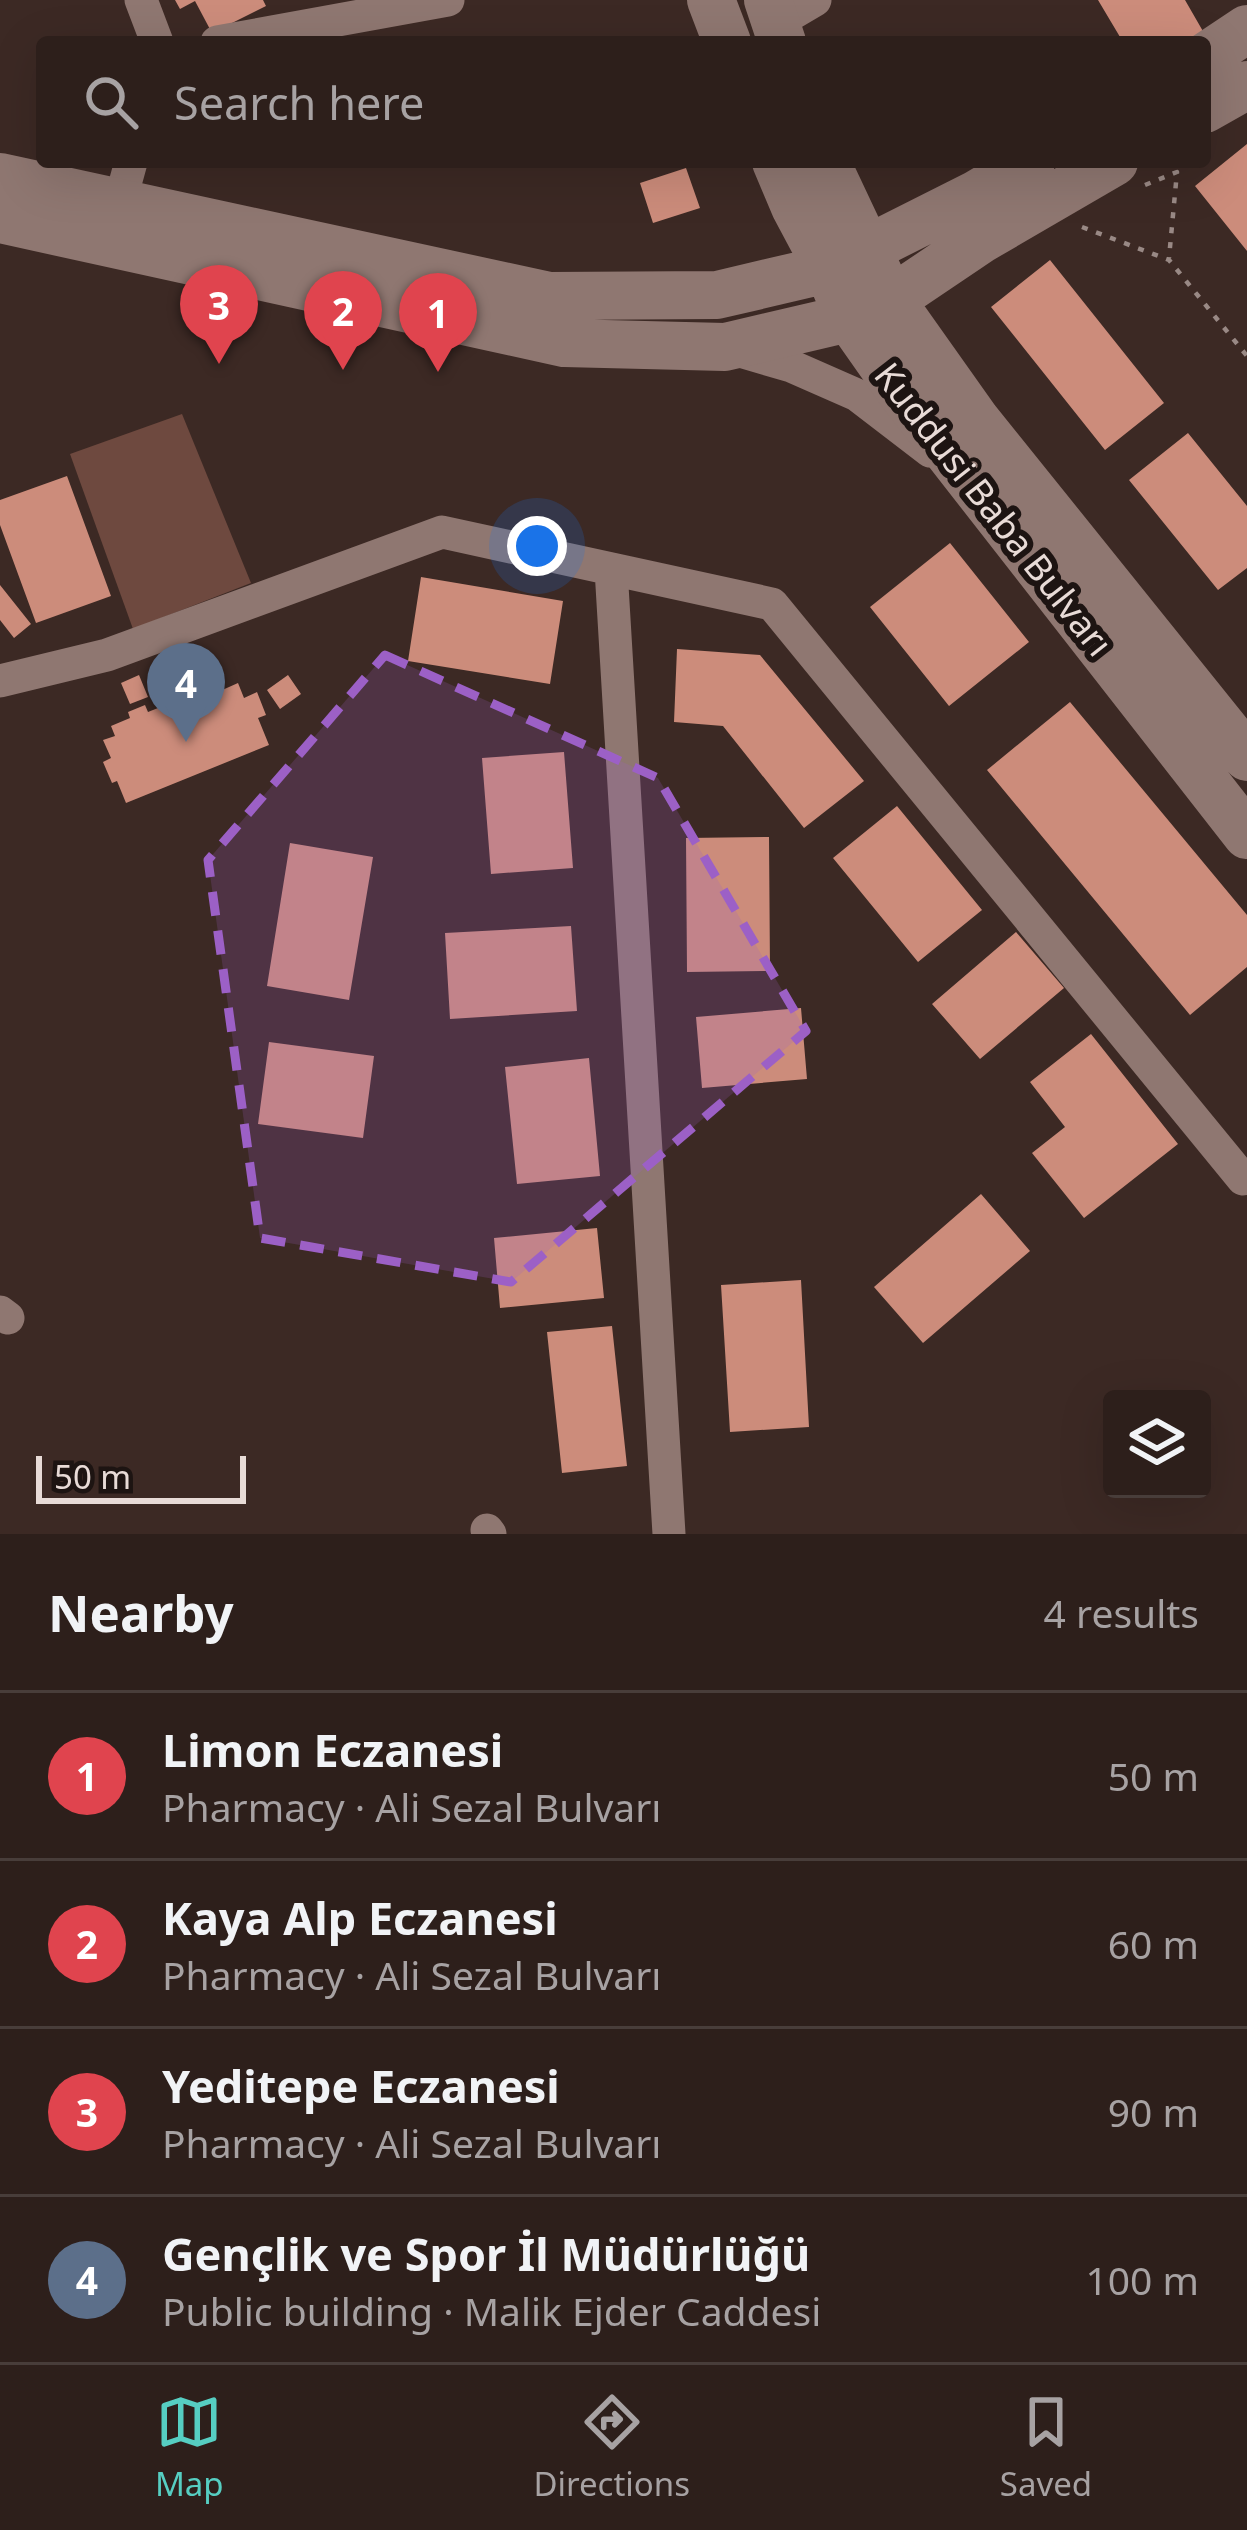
<!DOCTYPE html>
<meta charset="utf-8">
<style>
:root{--surface:#2d1f1b;--page:#392c28;--text:#f1f3f6;--muted:#a7a2a3;--line:#483d3a;--accent:#56cec2}
body{margin:0;font-family:"Noto Sans",sans-serif;background:var(--page);color:var(--text)}
.controls{position:absolute;right:36px;bottom:36px;display:grid;overflow:hidden;border-radius:12px;box-shadow:0 12px 48px #0002}
.controls button{width:108px;height:108px;display:grid;place-items:center;padding:0;border:0;border-bottom:3px solid var(--line);background:var(--surface);color:var(--text);font:60px sans-serif}
.scale{position:absolute;left:36px;bottom:30px;width:210px;box-sizing:border-box;padding-left:12px;border:6px solid #e8dbd7;border-top:0;font-size:33px;line-height:42px;white-space:nowrap;color:#e8dbd7;-webkit-text-stroke:9px #1d1412;paint-order:stroke}
.you{position:absolute;left:537px;top:546px;width:42px;height:42px;margin:-30px;border:9px solid #fff;border-radius:50%;background:#1a73e8;box-shadow:0 0 0 18px #1a73e833}
.badge{display:grid;place-items:center;width:78px;height:78px;border-radius:50%;background:var(--accent);color:#fff;font-size:39px;font-weight:700}
.pin{position:absolute;translate:-50% -99px;filter:drop-shadow(0 3px 6px #0008)}
.pin::after{content:'';position:absolute;top:63px;width:42px;height:36px;background:inherit;clip-path:polygon(0 0,100% 0,50% 100%)}
.list{margin:0;padding:0;list-style:none}
h2{display:flex;justify-content:space-between;align-items:center;height:156px;margin:0;padding:0 48px;font-size:51px}
h2 small{font-size:39px;font-weight:400;color:var(--muted)}
.list li{display:grid;grid-template-columns:78px 1fr auto;gap:36px;align-items:center;box-sizing:border-box;height:168px;padding:0 48px;border-top:3px solid var(--line)}
.list b{display:block;font-size:45px;white-space:nowrap}
.list p{margin:0;font-size:39px;white-space:nowrap;color:var(--muted)}
.list em{font-size:39px;font-style:normal;color:var(--muted)}
.icon{flex:none;width:66px;height:66px;fill:none;stroke:currentColor;stroke-width:2;stroke-linecap:round;stroke-linejoin:round}
.map{position:relative;flex:none;width:1247px;height:1534px;overflow:hidden}
.search{position:absolute;background:var(--surface);box-shadow:0 12px 48px #0002;left:36px;right:36px;top:36px;height:132px;display:flex;align-items:center;gap:30px;box-sizing:border-box;padding:0 42px;border-radius:12px;color:var(--muted);font-size:45px}
.sheet{height:828px;background:var(--surface)}
nav{display:flex;justify-content:space-around;align-items:center;box-sizing:border-box;height:168px;border-top:3px solid var(--line);background:var(--surface);font-size:33px;color:var(--muted)}
nav a{display:grid;justify-items:center;gap:6px}
nav .on{color:var(--accent)}
.map>svg:first-child{display:block}
</style>
<div class="map">
<svg width="1247" height="1534" viewBox="0 0 1247 1534">
<rect width="100%" height="100%" fill="#3c2924"/>
<path fill="#6e493f" d="M182 414 251 583 133 629 70 454Z"/>
<path fill="#cc8c7b" d="M175 0H263L266 6 212 33 195 1 180 9Z
M1098 0H1185L1204 33 1188 42H1123Z
M1247 144V251L1195 186Z
M686 168 700 208 653 223 640 183Z
M1050 260 1164 403 1105 450 991 307Z
M1188 433 1247 506V568L1218 590 1129 480Z
M67 476 111 596 36 623 0 525V500Z
M950 543 1029 642 949 706 870 607Z
M421 577 563 601 550 684 408 661Z
M0 585 31 624 14 638 0 620Z
M677 649 760 655 864 781 804 828 723 726 674 722Z
M139 675 148 697 130 704 121 683Z
M288 675 301 694 280 709 267 690Z
M205 682 211 695 238 683 244 698 257 692 266 715 258 718 269 745 126 803 117 781 112 783 103 762 111 758 103 740 115 736 111 726 130 718 128 712 145 705 148 712 178 700 176 693Z
M1070 702 1247 915V967L1190 1015 987 770Z
M564 752 573 868 491 874 482 758Z
M897 806 982 910 918 962 833 858Z
M769 837 770 971 687 972 686 838Z
M290 843 373 857 349 1000 267 986Z
M571 926 577 1011 450 1019 445 933Z
M1016 932 1064 988 980 1059 932 1004Z
M801 1008 807 1079 702 1088 696 1017Z
M1091 1034 1178 1144 1084 1218 1032 1153 1065 1127 1030 1082Z
M269 1042 374 1056 363 1138 258 1124Z
M589 1058 600 1176 517 1184 505 1067Z
M981 1194 1030 1251 923 1343 874 1287Z
M597 1228 604 1298 500 1308 494 1238Z
M801 1280 809 1427 730 1432 721 1285Z
M612 1326 627 1466 562 1473 547 1332Z"/>
<g fill="none" stroke-linecap="round" stroke-linejoin="round">
<path stroke="#998985" stroke-width="4.5" stroke-dasharray="6 9" stroke-linecap="butt" d="M1145 185 1177 172 1169 258
M1082 227 1169 260 1247 356"/>
<path stroke="#8f7771" stroke-width="33" d="M141 0 157 42
M776 23 815 0
M217 42 448 0
M120 202 131 162
M733 349 791 366 857 395 930 451
M611 569 669 1534
M0 681 107 655 442 532 772 604 1243 1179
M0 1312 8 1318
M487 1530 490 1534"/>
<path stroke="#8f7771" stroke-width="48" d="M711 0 727 42
M768 0 782 42
M1205 57 1247 29
M1205 109 1247 85
M776 162 795 207 828 269 849 318 901 392 1247 835
M826 162 891 300 976 420 1247 757
M0 177 549 296 717 295 828 269 977 194 1031 162
M0 219 564 343 725 347 849 318 891 300 980 240 1114 162"/>
</g>
<path fill="#9c60c6" fill-opacity="0.2" stroke="#9c60c6" stroke-width="9" stroke-dasharray="24 15" stroke-linejoin="round" d="M385 655 658 778 806 1031 511 1282 260 1238 208 860Z"/>
<g text-anchor="middle" dominant-baseline="central" stroke-width="12" stroke-linejoin="round" paint-order="stroke">
<g font-size="36" fill="#e8dbd7" stroke="#1d1412">
<text transform="translate(994 509) rotate(52)">Kuddusi Baba Bulvarı</text>
</g>
</g>
</svg>
<div class="controls">
<button><svg class="icon" aria-label="layers" viewBox="0 0 24 24"><path d="M12 4l9 5-9 5-9-5zM3 14l9 5 9-5"/></svg></button>
</div>
<div class="scale">50 m</div>
<div class="you"></div>
<div class="pin badge" style="left:438px;top:372px;background:#e0444e">1</div>
<div class="pin badge" style="left:343px;top:370px;background:#e0444e">2</div>
<div class="pin badge" style="left:219px;top:364px;background:#e0444e">3</div>
<div class="pin badge" style="left:186px;top:742px;background:#5c6f8a">4</div>
<div class="search"><svg class="icon" aria-label="search" viewBox="0 0 24 24"><circle cx="10" cy="10" r="6"/><path d="M15 15l6 6"/></svg>Search here</div>
</div>
<section class="sheet">
<h2>Nearby<small>4 results</small></h2>
<ul class="list">
<li><span class="badge" style="background:#e0444e">1</span><div><b>Limon Eczanesi</b><p>Pharmacy · Ali Sezal Bulvarı</p></div><em>50 m</em></li>
<li><span class="badge" style="background:#e0444e">2</span><div><b>Kaya Alp Eczanesi</b><p>Pharmacy · Ali Sezal Bulvarı</p></div><em>60 m</em></li>
<li><span class="badge" style="background:#e0444e">3</span><div><b>Yeditepe Eczanesi</b><p>Pharmacy · Ali Sezal Bulvarı</p></div><em>90 m</em></li>
<li><span class="badge" style="background:#5c6f8a">4</span><div><b>Gençlik ve Spor İl Müdürlüğü</b><p>Public building · Malik Ejder Caddesi</p></div><em>100 m</em></li>
</ul>
</section>
<nav>
<a class="on"><svg class="icon" aria-label="map" viewBox="0 0 24 24"><path d="M3 6l6-2 6 2 6-2v14l-6 2-6-2-6 2zM9 4v14M15 6v14"/></svg>Map</a>
<a><svg class="icon" aria-label="directions" viewBox="0 0 24 24"><path d="M12 3l9 9-9 9-9-9zM9 14v-3h6M13 9l2 2-2 2"/></svg>Directions</a>
<a><svg class="icon" aria-label="saved" viewBox="0 0 24 24"><path d="M7 4h10v16l-5-4-5 4z"/></svg>Saved</a>
</nav>
